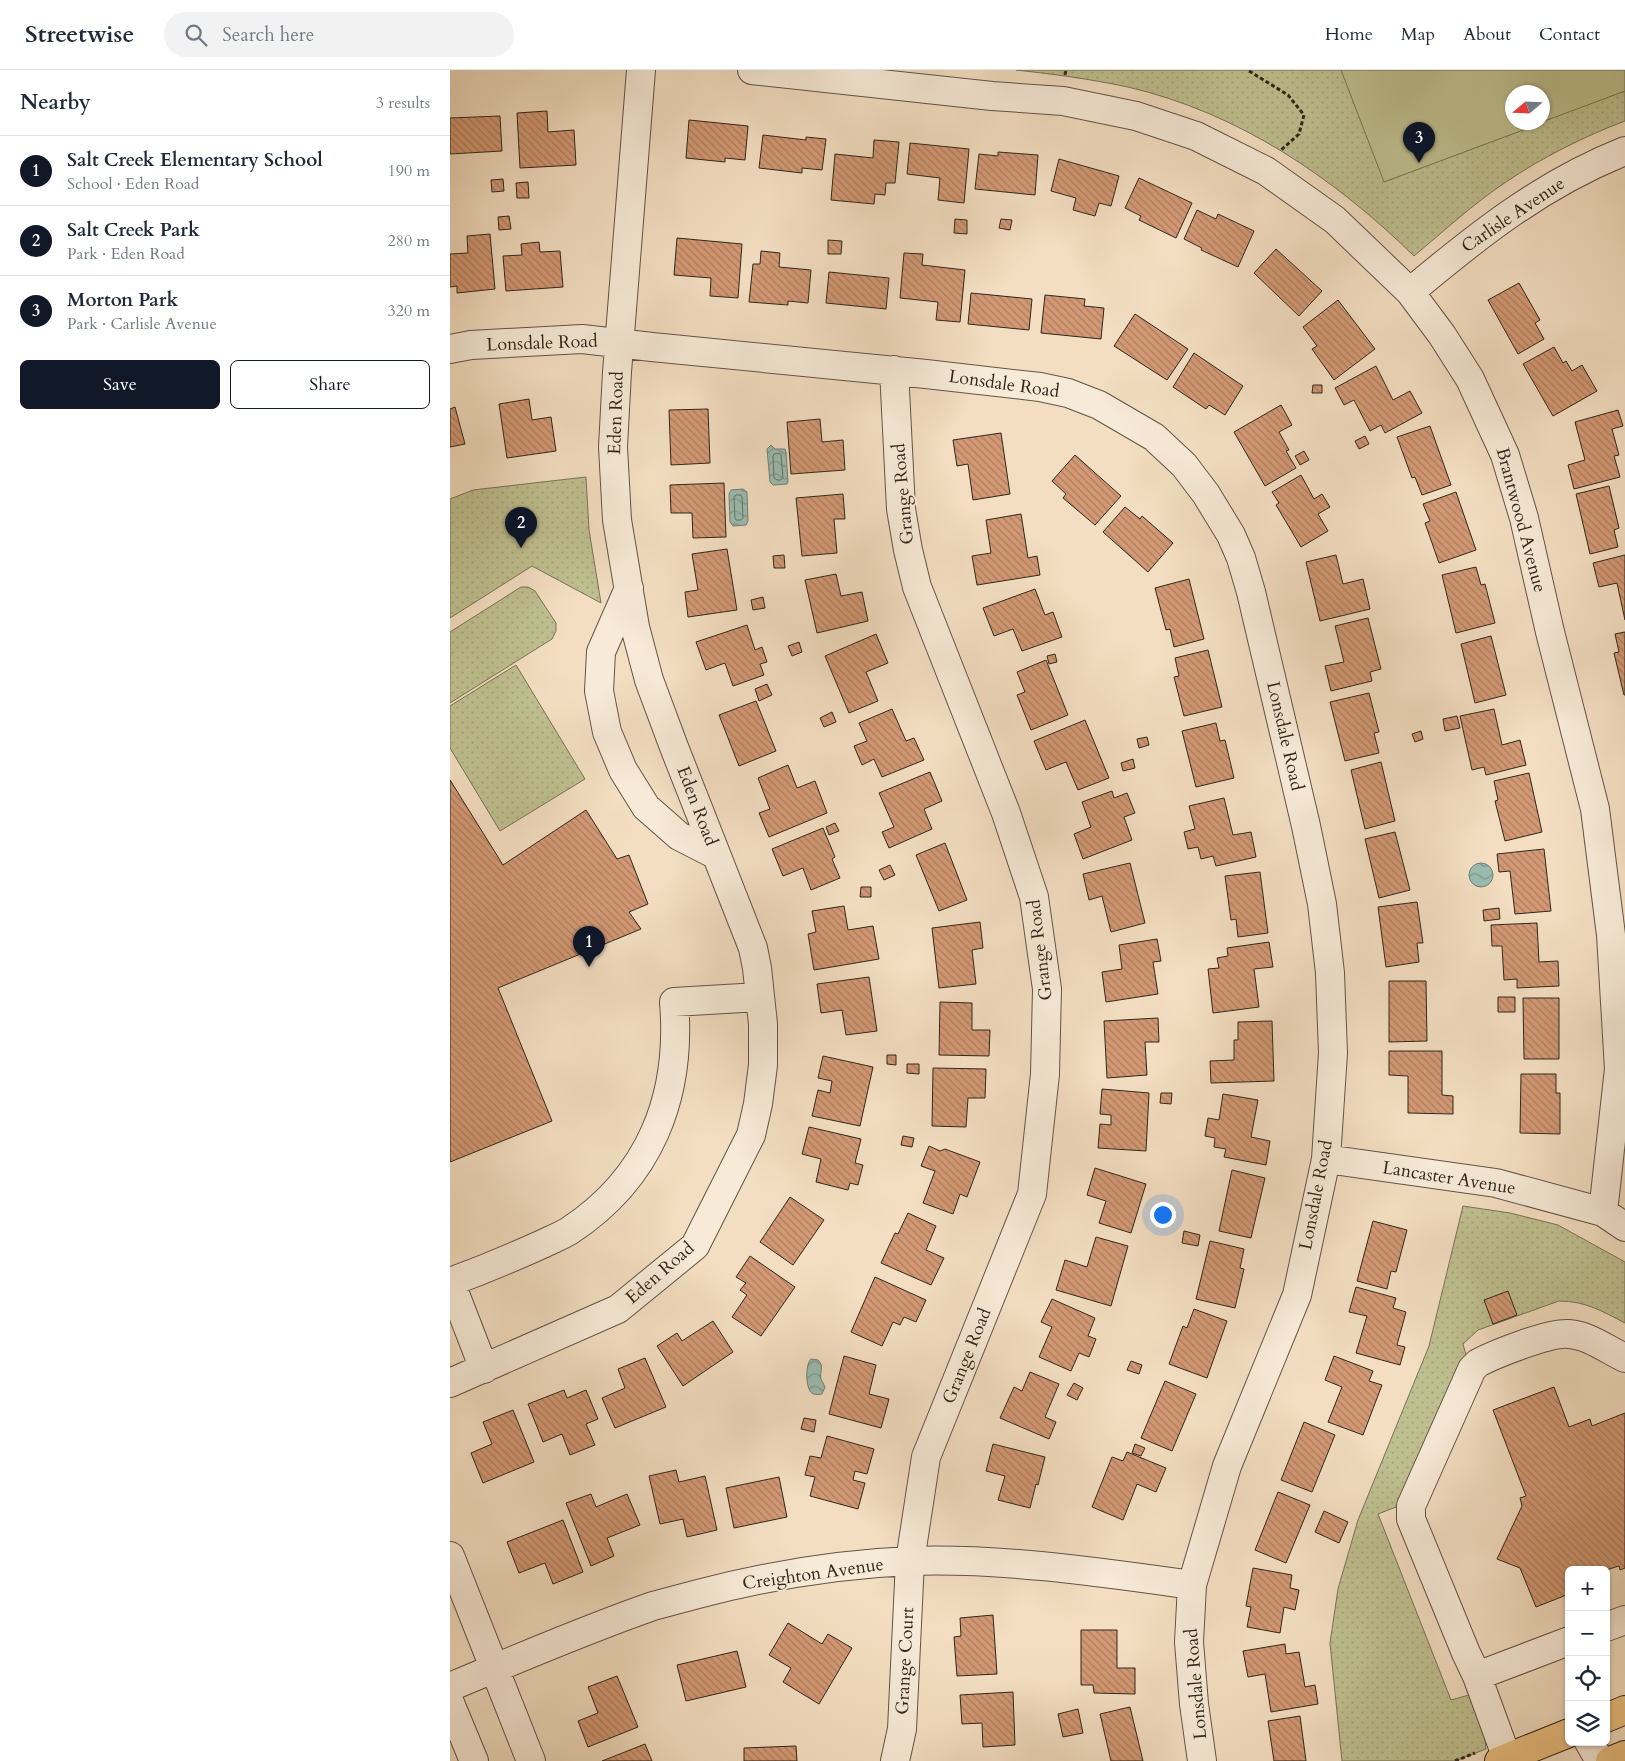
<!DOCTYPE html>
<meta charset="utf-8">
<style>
:root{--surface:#fff;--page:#f2f2f3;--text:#1f2937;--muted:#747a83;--line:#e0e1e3;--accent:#111827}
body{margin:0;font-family:Cardo,serif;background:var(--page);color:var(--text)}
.controls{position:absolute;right:15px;bottom:15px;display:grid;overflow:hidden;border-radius:8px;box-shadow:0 1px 4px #0004}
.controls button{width:45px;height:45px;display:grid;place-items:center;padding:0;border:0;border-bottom:1px solid var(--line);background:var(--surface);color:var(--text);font:25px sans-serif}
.compass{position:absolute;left:1055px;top:15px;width:45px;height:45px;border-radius:50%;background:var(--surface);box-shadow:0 1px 4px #0004;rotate:251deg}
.you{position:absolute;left:712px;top:1144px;width:18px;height:18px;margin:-12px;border:4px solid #fff;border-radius:50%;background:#1a73e8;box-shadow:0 0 0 8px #1a73e833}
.badge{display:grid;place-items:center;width:32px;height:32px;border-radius:50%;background:var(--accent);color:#fff;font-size:16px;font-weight:700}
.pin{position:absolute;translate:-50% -41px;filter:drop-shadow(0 1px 2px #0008)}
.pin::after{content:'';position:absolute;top:26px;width:18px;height:15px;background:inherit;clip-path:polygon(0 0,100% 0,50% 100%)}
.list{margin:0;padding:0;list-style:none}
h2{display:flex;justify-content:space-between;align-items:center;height:65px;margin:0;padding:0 20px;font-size:21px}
h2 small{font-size:16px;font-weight:400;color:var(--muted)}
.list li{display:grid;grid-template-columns:32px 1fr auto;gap:15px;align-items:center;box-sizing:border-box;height:70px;padding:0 20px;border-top:1px solid var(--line)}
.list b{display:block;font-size:19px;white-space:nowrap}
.list p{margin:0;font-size:16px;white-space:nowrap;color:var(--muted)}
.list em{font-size:16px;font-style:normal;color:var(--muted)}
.actions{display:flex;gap:10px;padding:15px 20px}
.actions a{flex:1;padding:11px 0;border:1px solid var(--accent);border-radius:8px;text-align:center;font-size:18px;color:var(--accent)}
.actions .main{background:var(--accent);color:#fff}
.icon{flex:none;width:28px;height:28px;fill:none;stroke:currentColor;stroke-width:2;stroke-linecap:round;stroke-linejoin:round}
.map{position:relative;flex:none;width:1175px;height:1691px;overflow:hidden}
header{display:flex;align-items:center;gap:30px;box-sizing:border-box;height:70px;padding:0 25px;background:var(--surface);border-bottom:1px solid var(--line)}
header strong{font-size:24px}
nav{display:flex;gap:28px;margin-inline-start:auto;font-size:18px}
.search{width:350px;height:45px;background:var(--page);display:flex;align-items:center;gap:12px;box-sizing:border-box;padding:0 18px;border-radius:28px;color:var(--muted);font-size:19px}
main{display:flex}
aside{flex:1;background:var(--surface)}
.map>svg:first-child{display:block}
</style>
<header>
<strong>Streetwise</strong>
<div class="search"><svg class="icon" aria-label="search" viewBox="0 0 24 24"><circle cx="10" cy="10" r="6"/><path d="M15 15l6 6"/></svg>Search here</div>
<nav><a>Home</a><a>Map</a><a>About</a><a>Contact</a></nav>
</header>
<main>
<aside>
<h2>Nearby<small>3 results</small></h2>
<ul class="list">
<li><span class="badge">1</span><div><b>Salt Creek Elementary School</b><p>School · Eden Road</p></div><em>190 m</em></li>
<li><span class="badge">2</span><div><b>Salt Creek Park</b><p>Park · Eden Road</p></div><em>280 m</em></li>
<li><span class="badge">3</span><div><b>Morton Park</b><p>Park · Carlisle Avenue</p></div><em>320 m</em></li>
</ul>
<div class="actions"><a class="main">Save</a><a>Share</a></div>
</aside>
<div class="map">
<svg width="1175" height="1691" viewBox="0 0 1175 1691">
<defs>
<pattern id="park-dots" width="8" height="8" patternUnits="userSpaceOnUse" patternTransform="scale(1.25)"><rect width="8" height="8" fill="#bfc090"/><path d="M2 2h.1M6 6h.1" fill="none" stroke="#a4a57c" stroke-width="1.8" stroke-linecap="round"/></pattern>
<pattern id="water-waves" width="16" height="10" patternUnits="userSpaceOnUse" patternTransform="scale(1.25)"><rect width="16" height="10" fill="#9bbcb1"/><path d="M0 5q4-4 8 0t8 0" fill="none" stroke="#7f998f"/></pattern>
<pattern id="building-back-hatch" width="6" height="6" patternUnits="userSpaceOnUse" patternTransform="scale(1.25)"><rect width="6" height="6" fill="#d39974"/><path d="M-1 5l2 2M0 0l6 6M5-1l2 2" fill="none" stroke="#ac7d5e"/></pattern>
</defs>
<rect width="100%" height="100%" fill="#f3dec1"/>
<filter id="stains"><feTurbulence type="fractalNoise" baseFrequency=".004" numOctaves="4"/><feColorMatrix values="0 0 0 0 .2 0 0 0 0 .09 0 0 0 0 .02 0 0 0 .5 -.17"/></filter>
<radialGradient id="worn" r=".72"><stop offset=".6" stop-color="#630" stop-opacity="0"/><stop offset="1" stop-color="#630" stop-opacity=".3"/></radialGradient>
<path fill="url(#park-dots)" stroke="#777456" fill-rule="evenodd" d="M566 0H1175V51C1135 66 1091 88 1056 112 1023 134 994 161 964 186 883 107 789 43 678 17 640 9 603 4 566 0ZM1062 22H1092V52H1062Z
M136 407 139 460 151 533 82 496 0 548V429L23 420Z
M71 517H78L85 521 106 553V561L102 569 0 633V562Z
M66 595 135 709 50 761 0 678V636Z
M1013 1136 1060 1143 1108 1155 1175 1192V1253C1152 1241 1135 1231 1109 1231L1028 1260 1013 1274 1016 1285 946 1437 928 1444 1001 1630 1019 1625 1035 1668 1036 1679 1005 1691H892L880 1573 888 1519 908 1450 979 1276Z"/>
<path fill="#bfc090" stroke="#777456" d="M891 0H1175V21L1092 52V22H1062V52L1092 53 934 112Z"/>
<path fill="url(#water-waves)" stroke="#708075" d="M321 375 325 379H335L336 382 338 412 337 414 323 415 320 412 317 379Z
M293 419 297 422 298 451 296 455 283 456 280 452 279 424 281 420Z
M1019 805a12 12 0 1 1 24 0a12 12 0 1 1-24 0Z
M361 1289 368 1290C375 1297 369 1301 371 1309 372 1312 374 1314 375 1317L372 1324C368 1325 362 1325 360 1321 356 1315 355 1295 361 1289Z"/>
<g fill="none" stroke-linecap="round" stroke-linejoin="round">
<path stroke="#657266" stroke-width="1" d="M330 384 331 385 333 408 331 410H327L324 408 323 386 324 384Z
M287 425H291L292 427 293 448 291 450H286L285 448 284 427Z"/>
</g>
<path fill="url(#building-back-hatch)" stroke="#2f271c" d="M97 41 98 62 124 60 126 95 70 98 67 43Z
M50 46 52 81 0 84V48Z
M239 50 298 56 295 90 275 88V92L236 88Z
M313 65 356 70V67L376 69 372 100 352 98V103L309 98Z
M424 70 449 72 445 113H436L435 125 425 124 424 134 381 130 385 84 423 88Z
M460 73 519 79 514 133 488 130 490 108 457 104Z
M548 82 588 85 585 125 525 119 529 84 548 86Z
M609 89 669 106 661 136 649 133 645 146 623 140 626 128 601 121Z
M689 108 742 133 726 168 689 150 691 146 675 138Z
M53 109 54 121 42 122 41 110Z
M78 112 79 128H67L66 113Z
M747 140 766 149 768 144 804 161 788 197 751 180 752 178 734 169Z
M59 146 61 159 49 160 48 147Z
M505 149 517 150V164L504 163Z
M551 149 562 150 560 160 549 158Z
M40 164 45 219 7 223V216L0 217V184L18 183 17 166Z
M227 168 292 174 288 228 260 226 261 208 224 205Z
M378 170 392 171 391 184H378Z
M89 172 90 182 110 181 113 217 56 221 53 186 72 185 71 174Z
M826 179 872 221 849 246 804 203Z
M311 181 330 183 329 197 361 200 358 233 338 231V235L299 232 303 194H310Z
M454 183 473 184 472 195 515 200 510 252 486 250 488 232 450 228Z
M379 202 439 208 436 239 376 233Z
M1069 213 1090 250 1085 253 1094 269 1068 284 1038 230Z
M521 223 582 229 579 260 518 254Z
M595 225 635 229 634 236 654 238 651 269 591 263Z
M888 230 925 279 884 310 862 279 867 276 853 257Z
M685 244 738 279 717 310 664 276Z
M1104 277 1113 293 1116 291 1122 301 1132 295 1147 321 1103 346 1073 294Z
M744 283 793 316 775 345 759 335 756 339 723 317Z
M926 296 943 330 960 321 972 343 935 363 931 355 920 361 904 330 894 335 885 318Z
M863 315H872V323H862Z
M79 329 82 350 101 347 106 381 57 388 49 334Z
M831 335 842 355 829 362 839 380 836 381 846 398 815 416 784 362Z
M5 337 15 374 0 377V339Z
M258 339 260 393 221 395 219 340Z
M1168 340 1173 356 1162 359 1169 385 1164 386 1170 407 1124 419 1118 395 1135 390 1125 352Z
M370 349 372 372 393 370 395 400 341 404 337 352Z
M980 356 1001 415 972 425 965 407 962 408 947 367Z
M551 363 560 424 523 430 518 394 507 396 503 370Z
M915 366 919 374 909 379 905 371Z
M854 381 859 390 850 395 845 386Z
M625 385 671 426 645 455 613 428 616 424 602 411Z
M851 405 864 429 872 424 880 437 868 444 878 461 851 477 826 435 829 433 822 422Z
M274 413 276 467 243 468 242 443H221L220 415Z
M1159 416 1169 458 1164 460 1168 477 1140 484 1126 424Z
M1006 422 1026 480 989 493 975 453 980 451 973 434Z
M393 424 395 449H384L387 483 352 486 346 428Z
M675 437 690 449 692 446 723 473 698 502 653 462Z
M571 444 578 488 587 486 590 505 527 515 522 486 541 483 536 450Z
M277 479 287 540 238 547 235 522 248 520 242 484Z
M334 485 335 498H324L323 486Z
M886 485 893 514 913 509 920 539 870 551 856 492Z
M1175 485V550L1167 513 1149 517 1143 493Z
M1026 497 1031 515 1035 514 1045 553 1006 563 992 505Z
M386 504 391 526 412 522 418 551 367 563 355 510Z
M739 509 754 569 724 577 720 559 716 560 705 518Z
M585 519 595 545 603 542 612 567 572 581 563 559 544 566 533 538Z
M313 527 315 538 303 540 301 530Z
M918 548 931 599 920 602 922 611 881 621 875 596 894 592 885 556Z
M297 555 305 580 312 577 317 592 310 594 314 605 283 616 275 593 256 600 246 572Z
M1175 562V625H1174L1164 583 1169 582 1165 564Z
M426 564 438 593 416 602 428 631 399 643 375 586Z
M1041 566 1056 625 1025 633 1011 574Z
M349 572 352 582 342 586 338 576Z
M758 580 772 637 734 646 724 607 729 606 725 588Z
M605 584 607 592 599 594 597 586Z
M596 590 618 645 581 660 567 625 575 622 567 602Z
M317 614 322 625 309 631 305 619Z
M919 623 929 662 924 663 929 683 895 691 880 632Z
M306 631 326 681 289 696 269 645Z
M442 639 456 671 464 668 474 690 432 707 424 689 412 695 404 676 417 671 409 653Z
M1044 639 1052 675 1070 670 1076 695 1036 705 1034 697 1022 700 1010 646Z
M382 642 386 652 374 657 370 648Z
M1007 646 1010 658 995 661 993 649Z
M635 650 659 708 628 720 616 692 596 700 584 671Z
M766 653 770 671 775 670 784 708 746 717 732 661Z
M971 661 973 669 965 672 962 664Z
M697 667 699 675 689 678 687 669Z
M683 689 685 698 673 701 671 693Z
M931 692 945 751 915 759 901 700Z
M338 695 347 718 365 711 377 743 319 767 309 743 320 739 308 708Z
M480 702 492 731 474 739 482 759 439 778 432 762 444 757 429 723Z
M1079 703 1092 762 1055 771 1045 731 1048 730 1044 711Z
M0 710 53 795 136 740 167 789 179 785 198 834 179 842 191 859 48 918 102 1051 0 1092Z
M662 721 664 728 677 723 685 743 674 747 682 770 633 789 624 764 641 757 632 732Z
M774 728 783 765 801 762 806 787 766 796 763 786 751 789 748 777 738 779 734 762 745 759 739 736Z
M385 753 389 761 379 765 376 757Z
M373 758 385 787 382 789 390 808 361 820 353 798 333 806 322 779Z
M945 762 960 820 929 828 915 769Z
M495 773 517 830 489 841 466 785Z
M1094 779 1101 841 1065 844 1060 801 1049 802 1047 784Z
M680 793 695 853 661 862 652 826 639 830 633 804Z
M440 795 445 805 434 810 429 800Z
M810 802 818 863 788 867 786 849 781 850 775 806Z
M411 817H421V827H410Z
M967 832 973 873H967L969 892 936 897 928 837Z
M394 836 398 860 423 856 429 889 364 900 358 864 366 862 362 841Z
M1049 838 1050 849 1034 851 1033 840Z
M530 852 533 878 522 880 526 914 489 918 482 858Z
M1087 853 1089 892 1108 891 1109 916 1067 918V909L1054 910 1052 876H1042L1041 855Z
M707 869 711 891 703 892 708 924 656 932 652 902 672 899 669 875Z
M819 872 823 897 804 899 809 937 763 943 758 899 769 898 767 888 778 886 777 878Z
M419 907 427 961 396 965 392 940 371 943 367 914Z
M939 911H976L977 971 939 972Z
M1048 927H1065V942H1048Z
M1073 928H1109V989H1074Z
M490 932 522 933V960H540L539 986 489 985Z
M708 948 709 972H695L697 1005 657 1008 654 951Z
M822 951 824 1011 761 1013 760 991 784 990V970H788V952Z
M939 981H992V1025L1003 1026V1044L958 1043V1006L939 1005Z
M437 985H446V995L437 994Z
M373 986 423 997 410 1056 362 1046 368 1020 380 1023 382 1011 368 1008Z
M457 994H469V1004L457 1003Z
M483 998 536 999 535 1028H518L516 1057 482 1056Z
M1071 1004H1106V1023H1110V1064L1070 1063Z
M652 1019 699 1023 696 1081 648 1078 650 1054 661 1055V1045L650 1044Z
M711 1023H722L721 1034 710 1033Z
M773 1024 808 1030 801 1067 820 1071 816 1095 774 1087 776 1079 764 1077 765 1068 755 1066 758 1048 769 1050Z
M359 1057 411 1069 405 1093 413 1095 408 1115 400 1113 398 1120 366 1112 371 1089 352 1084Z
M453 1066 464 1068 462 1077 451 1075Z
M479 1076 490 1081 495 1079 530 1092 517 1127 510 1124 503 1144 473 1133 485 1101 471 1096Z
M645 1098 696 1114 681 1163 649 1153 656 1131 637 1125Z
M782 1100 815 1108 801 1168 769 1161Z
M340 1127 374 1150 343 1195 310 1172Z
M458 1143 486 1156 476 1180 494 1188 481 1215 431 1193 445 1163 448 1164Z
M923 1151 957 1160 946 1202 941 1201 937 1219 907 1211Z
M734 1161 750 1165 748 1176 732 1173Z
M646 1167 678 1176 661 1236 606 1220 615 1190 637 1197Z
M760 1171 794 1179 790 1198 794 1199 785 1238 746 1229Z
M300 1186 345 1217 311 1266 282 1247 297 1225 290 1220 296 1213 286 1207Z
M425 1207 476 1230 466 1252 454 1247 450 1255 443 1252 432 1276 401 1262Z
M906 1217 946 1228 943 1238 956 1242 947 1275 955 1277 950 1295 906 1283 917 1246 899 1242Z
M1058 1221 1067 1245 1043 1254 1034 1230Z
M602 1229 645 1248 638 1266 646 1269 639 1287 629 1283 621 1301 589 1287 602 1257 591 1252Z
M744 1239 777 1251 757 1308 719 1294 733 1256 737 1258Z
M263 1251 283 1282 233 1316 207 1276 227 1263 232 1271Z
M394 1286 426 1295 419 1324 439 1329 431 1358 379 1344Z
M884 1286 923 1301 919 1311 932 1315 913 1365 878 1352 892 1317 875 1310Z
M195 1288 216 1337 165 1358 152 1328 175 1318 168 1299Z
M681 1291 692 1295 689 1304 677 1300Z
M580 1302 609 1314 595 1347 606 1352 599 1369 550 1348 564 1317 572 1321Z
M715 1311 746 1324 722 1381 691 1368Z
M624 1313 633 1318 627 1330 617 1325Z
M1104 1317 1119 1357 1140 1349 1142 1356 1175 1343V1498L1170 1500 1169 1496 1156 1500H1119V1524L1086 1537 1070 1498 1047 1489 1072 1436 1070 1428 1076 1426 1043 1340Z
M114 1320 117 1328 136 1320 148 1349 136 1354 145 1375 120 1385 112 1364 93 1372 78 1334Z
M63 1340 84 1392 33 1413 21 1383 42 1374 33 1352Z
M354 1348 366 1350 364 1362 351 1359Z
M854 1352 885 1365 862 1422 831 1410Z
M377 1366 424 1379 417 1404 405 1401 403 1410 415 1413 408 1439 360 1426 365 1407 355 1405 360 1386 371 1388Z
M543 1374 595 1387 588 1415 586 1414 580 1438 548 1430 555 1406 536 1401Z
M685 1374 695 1378 691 1386 682 1383Z
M677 1382 716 1398 706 1422 687 1414 673 1450 642 1437 662 1387 673 1391Z
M226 1400 229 1412 255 1406 267 1460 237 1467 233 1449 210 1454 199 1406Z
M329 1407 337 1447 284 1458 276 1418Z
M828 1422 860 1435 836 1493 805 1480Z
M141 1424 146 1437 177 1424 190 1455 157 1468 164 1486 141 1496 116 1433Z
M874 1441 898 1452 889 1473 865 1462Z
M113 1450 133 1502 103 1514 95 1493 69 1503 57 1472Z
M803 1498 842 1505 840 1518 849 1520 845 1540 834 1537 830 1563 797 1557 801 1537 796 1536Z
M543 1545 547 1604 507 1606 504 1567 511 1566 510 1548Z
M338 1553 372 1574 378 1564 402 1578 369 1634 333 1612 341 1598 319 1585Z
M631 1560H667V1598H685V1624L644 1623 643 1615H631Z
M835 1574 836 1584 849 1582 855 1617 865 1615 868 1634 821 1642 815 1604 798 1607 793 1581Z
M287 1581 296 1617 236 1631 227 1595Z
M167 1606 188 1657 138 1677 128 1651 148 1643 138 1617Z
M563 1622 565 1675 533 1677 532 1653 512 1654 510 1625Z
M680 1637 693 1691H661L650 1644Z
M628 1639 633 1663 613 1667 608 1644Z
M850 1646 856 1691H824L818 1651Z
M195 1674 202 1691H152Z
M346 1676 347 1691H294V1678Z"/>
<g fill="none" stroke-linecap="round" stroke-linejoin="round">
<defs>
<path id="minor" d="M302 0 542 26 613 31 686 46 746 66 816 101 885 150 960 222 992 265 1020 309 1055 385 1074 448 1100 562 1145 739 1161 865 1169 999 1153 1142
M960 222C1028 165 1092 114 1175 81
M0 279 21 275 132 269 202 277 476 304 590 317 618 323 649 335 704 367 734 395 756 424 781 465 791 488 801 522 856 756 872 834 880 903 883 983 876 1089 847 1225 777 1396 742 1515 739 1572 744 1634 752 1691
M444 300 451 439 458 480 467 517 556 743 584 827 597 919 595 1004 582 1124 476 1387 460 1491 452 1659 445 1691
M179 518 151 582 149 621 157 662 173 700 196 737 229 766 266 785
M876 1089 1046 1113 1153 1142 1175 1157
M0 1211 34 1299
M0 1212C30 1201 59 1189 88 1176 98 1171 109 1167 119 1161 200 1108 232 1027 224 932L309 927
M0 1313 168 1239 245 1176 301 1065 308 1034 313 995V954L307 898 303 878 224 677 199 610 185 557 167 450 163 377 167 302 191 0
M0 1486 81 1691
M1156 1557 1175 1550
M1027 1606 1119 1571
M0 1617C67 1589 134 1560 203 1536 218 1532 233 1528 248 1524 317 1506 388 1494 460 1491 554 1488 649 1502 742 1515
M0 1633 24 1691
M1139 1672 1150 1691
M1058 1691 1027 1606 1016 1583 961 1449V1436L1022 1299 1028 1293C1045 1284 1100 1262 1119 1264 1138 1265 1158 1280 1175 1288"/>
<path id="major" d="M1156 1648 1175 1640
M1049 1691 1119 1663
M1160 1691 1175 1685"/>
</defs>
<use href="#minor" stroke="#605545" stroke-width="30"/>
<use href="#major" stroke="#2f271c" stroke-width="30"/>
<path stroke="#2f271c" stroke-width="3" stroke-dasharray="4 2.5" stroke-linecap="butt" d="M799 1 838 25 854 45 849 64 831 80
M615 5 616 0
M1005 1691 1025 1683"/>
<use href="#minor" stroke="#f7ead7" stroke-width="28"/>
<use href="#major" stroke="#eabf80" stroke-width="28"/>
</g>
<g text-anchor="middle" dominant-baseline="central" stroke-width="4" stroke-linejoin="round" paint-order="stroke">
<g font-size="18" fill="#2f271c" stroke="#f7ead7">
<text transform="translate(1063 145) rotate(-34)">Carlisle Avenue</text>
<text transform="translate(92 273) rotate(-2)">Lonsdale Road</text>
<text transform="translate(554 314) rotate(8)">Lonsdale Road</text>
<text transform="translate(166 343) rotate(-88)">Eden Road</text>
<text transform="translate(453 424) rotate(-95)">Grange Road</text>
<text transform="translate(1071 450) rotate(75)">Brantwood Avenue</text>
<text transform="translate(835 666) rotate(77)">Lonsdale Road</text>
<text transform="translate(247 736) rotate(69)">Eden Road</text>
<text transform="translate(590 880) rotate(-97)">Grange Road</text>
<text transform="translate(999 1108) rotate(9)">Lancaster Avenue</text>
<text transform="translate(866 1125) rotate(-79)">Lonsdale Road</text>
<text transform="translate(210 1203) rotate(-41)">Eden Road</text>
<text transform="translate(517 1286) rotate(-68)">Grange Road</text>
<text transform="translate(363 1504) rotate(-8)">Creighton Avenue</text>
<text transform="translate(455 1591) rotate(-87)">Grange Court</text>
<text transform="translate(746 1614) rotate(-95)">Lonsdale Road</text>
</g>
</g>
<rect width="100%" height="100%" filter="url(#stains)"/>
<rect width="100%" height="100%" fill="url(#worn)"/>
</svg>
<div class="controls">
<button>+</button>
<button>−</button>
<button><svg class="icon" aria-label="locate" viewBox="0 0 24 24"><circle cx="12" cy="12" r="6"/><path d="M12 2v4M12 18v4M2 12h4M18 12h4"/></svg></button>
<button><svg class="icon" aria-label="layers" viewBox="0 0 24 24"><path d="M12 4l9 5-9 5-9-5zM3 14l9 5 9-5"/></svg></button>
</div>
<svg class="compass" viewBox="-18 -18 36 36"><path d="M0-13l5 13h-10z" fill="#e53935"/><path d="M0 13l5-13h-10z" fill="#747a83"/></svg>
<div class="you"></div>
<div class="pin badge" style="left:139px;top:897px">1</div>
<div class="pin badge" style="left:71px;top:478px">2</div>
<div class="pin badge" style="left:969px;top:93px">3</div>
</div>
</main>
